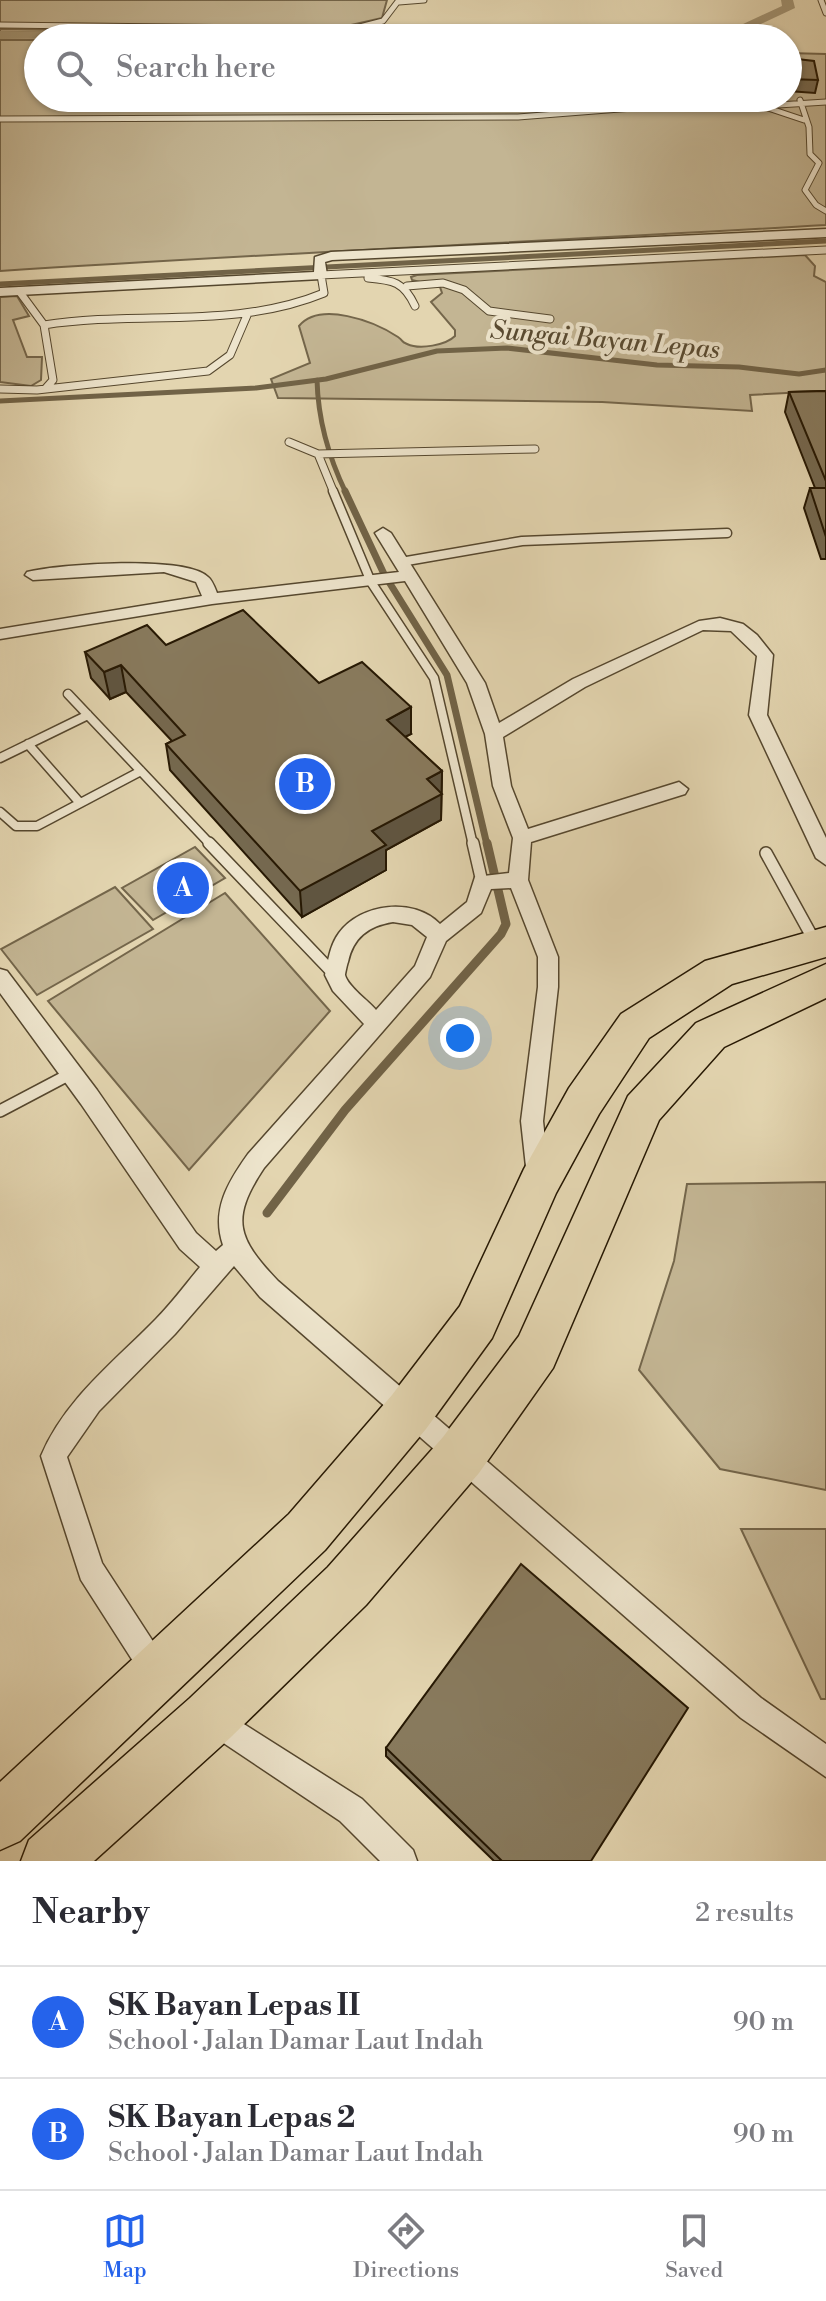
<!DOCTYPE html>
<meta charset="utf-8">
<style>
:root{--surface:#fff;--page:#f2f2f3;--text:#2b2b33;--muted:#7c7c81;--line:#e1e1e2;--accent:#2563eb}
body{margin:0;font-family:"Libre Bodoni",serif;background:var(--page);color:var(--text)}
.you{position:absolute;left:460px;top:1038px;width:28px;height:28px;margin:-20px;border:6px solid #fff;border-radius:50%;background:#1a73e8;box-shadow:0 0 0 12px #1a73e833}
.badge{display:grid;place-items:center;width:52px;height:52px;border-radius:50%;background:var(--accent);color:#fff;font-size:26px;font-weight:700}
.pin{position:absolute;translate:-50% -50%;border:4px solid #fff;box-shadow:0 2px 8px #0006}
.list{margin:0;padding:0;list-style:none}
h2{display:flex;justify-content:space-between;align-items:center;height:104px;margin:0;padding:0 32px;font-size:34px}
h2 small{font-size:26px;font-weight:400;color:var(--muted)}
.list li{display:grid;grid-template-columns:52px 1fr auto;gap:24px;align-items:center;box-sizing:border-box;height:112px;padding:0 32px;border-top:2px solid var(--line)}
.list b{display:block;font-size:30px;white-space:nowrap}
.list p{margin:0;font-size:26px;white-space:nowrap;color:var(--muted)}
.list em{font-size:26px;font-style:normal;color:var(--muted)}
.icon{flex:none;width:44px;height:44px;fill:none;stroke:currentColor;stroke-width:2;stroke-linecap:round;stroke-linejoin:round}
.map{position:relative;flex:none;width:826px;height:1861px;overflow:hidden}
.search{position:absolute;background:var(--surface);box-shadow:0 2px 6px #0004;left:24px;right:24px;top:24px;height:88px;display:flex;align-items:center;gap:20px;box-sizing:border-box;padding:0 28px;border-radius:44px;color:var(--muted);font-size:30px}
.sheet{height:328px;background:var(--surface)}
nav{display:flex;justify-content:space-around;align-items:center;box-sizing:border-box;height:112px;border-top:2px solid var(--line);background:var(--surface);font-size:22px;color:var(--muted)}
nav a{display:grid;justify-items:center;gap:4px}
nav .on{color:var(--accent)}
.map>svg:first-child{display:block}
</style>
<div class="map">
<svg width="826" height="1861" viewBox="0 0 826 1861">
<rect width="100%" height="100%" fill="#e3d5b0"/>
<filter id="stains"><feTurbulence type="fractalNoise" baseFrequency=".0025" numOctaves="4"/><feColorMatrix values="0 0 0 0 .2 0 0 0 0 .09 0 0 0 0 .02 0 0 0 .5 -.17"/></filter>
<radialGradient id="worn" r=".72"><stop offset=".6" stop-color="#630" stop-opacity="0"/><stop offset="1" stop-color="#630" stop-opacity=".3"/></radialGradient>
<path fill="#c3b593" stroke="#74664b" stroke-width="2" d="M0 0H387L382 18 329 30 0 24Z
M0 29 335 34 363 31 376 36 402 37 0 32Z
M0 40H38V98H788V53L826 54V225C551 241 275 253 0 271Z
M805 255 815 266 814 276 826 282V391L750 395 752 411 602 402 278 398 271 379 310 363 299 326C320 301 374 321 398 337 404 341 400 341 407 344 420 350 446 345 455 336V330L431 302 442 293 440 287 412 280 411 277 417 275Z
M17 296 29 316 13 320 27 357H42L41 380 31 386 0 382V297Z
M195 847 225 878 153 920 122 888Z
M115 887 153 929 37 995 1 949Z
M225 893 330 1011 189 1170 48 1001Z
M826 1182V1490L720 1469 639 1370 674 1261 687 1184Z
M741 1529H826V1699H821Z"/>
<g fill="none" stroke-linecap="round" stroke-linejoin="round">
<path stroke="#716347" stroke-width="5" d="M0 284 826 241
M317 380C318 419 329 458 346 493
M0 401 256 388 326 379 437 351 507 348 657 365 739 367 799 374 826 370"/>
<path stroke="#716347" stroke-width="7" d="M345 491 384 574 447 675 487 845"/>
<path stroke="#716347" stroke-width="9" d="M267 1213 345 1110 501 934 506 924 487 843"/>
<path fill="#a39575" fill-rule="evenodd" d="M781 0H793L795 8 731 38H713L782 6Z
M0 31 203 34 210 38 0 39Z"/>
<defs>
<path id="lane-far3" d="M821 0 826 13
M399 2 424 0
M0 25 352 29 383 21 399 0
M800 100 809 127 810 154 819 163 805 190 816 205 826 211
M768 108 804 120
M0 119 518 117 709 102 762 106 826 102"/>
<path id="lane-far2" d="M368 278C393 280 404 282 415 306
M407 286 443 283 464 290 489 311 550 319
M19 291 44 325 53 380 45 389
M44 325C138 310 234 330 324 293L321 275 826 250
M0 389 37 390 208 371 230 355 248 313
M289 442 318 454 334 493
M318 454 535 449"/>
<path id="lane-far1" d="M333 491 371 582 434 678 473 845
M401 562 522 541 727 533
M68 694 211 845
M28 744 80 803
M0 758 88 715
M0 812 16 826H37L141 771"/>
<path id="lane" d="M209 843 334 974
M473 843 482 882
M766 853 815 942
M0 1111 72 1073"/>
<path id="street" d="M826 229V237L332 260 325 262 327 275 321 279 0 296V288L314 272 315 257 331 252Z
M383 528 391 533 485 683 499 723 573 679 699 621 720 618 743 624 757 635 773 655 767 715 826 838V865L816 858 749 715 757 656 731 631 703 630 585 687 503 737 511 786 528 829 679 782 688 789 685 794 531 842 528 880 558 957V987L543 1121 549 1176 546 1183 538 1186 530 1183 527 1176 521 1121 538 987V957L511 888 491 889 481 913 446 941 430 977 264 1168C230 1219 237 1238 278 1281L761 1698 826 1744V1777L741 1718 260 1297 234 1266 175 1334 99 1411 67 1457 102 1563 167 1663 171 1673 167 1683 157 1687 147 1683 81 1580 41 1456C65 1399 114 1362 156 1319 172 1303 185 1285 200 1267L180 1249 81 1104 0 993V969L7 971 97 1090 196 1233 216 1251 223 1245C211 1210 228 1182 248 1154L364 1024 333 991 325 975C328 961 330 945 339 933 361 903 414 897 440 924L467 902 475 877 509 873 513 838 493 786 485 734 467 683 405 581 212 604 0 639V629L202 596 196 582 164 572 33 580 25 575 27 572C58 564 187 555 208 577 212 580 215 588 217 593L399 572 375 533ZM393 922 412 925 427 937 415 966 376 1010C369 1001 348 987 345 975 345 974 347 964 348 962 353 938 368 926 393 922Z
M214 1705 362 1799 413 1850 417 1861H380L340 1821 204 1730 199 1720 204 1710Z"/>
<path id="highway" d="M826 927V957L732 984 649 1038 599 1114 556 1193 492 1338 426 1429 325 1550 20 1841 0 1850V1782L289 1514 392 1395 460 1306 524 1169 569 1088 621 1014 705 961Z
M826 964V998L724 1047 659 1120 553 1368 479 1473 366 1605 230 1738 94 1861H21L29 1840 190 1698 328 1567 443 1437 519 1336 628 1096 696 1023Z"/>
</defs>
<use href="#lane-far3" stroke="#55472e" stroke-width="7"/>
<use href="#lane-far2" stroke="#55472e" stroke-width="9"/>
<use href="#lane-far1" stroke="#55472e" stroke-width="11"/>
<use href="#lane" stroke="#55472e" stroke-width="14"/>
<use href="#street" stroke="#55472e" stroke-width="3"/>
<use href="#highway" stroke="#261803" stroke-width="3"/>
<use href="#lane-far3" stroke="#ede4cc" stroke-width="5"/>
<use href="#lane-far2" stroke="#ede4cc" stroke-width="7"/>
<use href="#lane-far1" stroke="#ede4cc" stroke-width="8"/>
<use href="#lane" stroke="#ede4cc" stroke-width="11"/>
<use href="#street" fill="#ede4cc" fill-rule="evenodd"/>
<use href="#highway" fill="#e3d5b0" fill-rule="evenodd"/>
</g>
<path fill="#756950" stroke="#261803" stroke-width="2" d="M788 58 818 80 815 93 788 91Z
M826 391V559H821L804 508 810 488H815L785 412 789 392Z
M166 645 319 683 411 734 405 737 442 771 441 820 386 850V870L302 917 170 770 166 744 172 741 126 692 110 699 91 678 85 652Z
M386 1748 591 1861H494L386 1756Z"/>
<path fill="#5f5541" stroke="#261803" stroke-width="2" d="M121 665 126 692 110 699 104 672Z
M411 707V734L387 746V720Z
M442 771 441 820 386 850V870L302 917 300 891 372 831 427 779Z"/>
<path fill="#887a5d" stroke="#261803" stroke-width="2" d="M788 58 814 61 818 80 788 79Z
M826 391V481L789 392Z
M810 488H826V537Z
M243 610 319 683 362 662 411 707 387 720 442 771 427 779 442 794 372 831 386 845 300 891 166 744 185 735 121 665 104 672 85 652 147 625 166 645Z
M521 1564 688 1708 591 1861H502L386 1748Z"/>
<g text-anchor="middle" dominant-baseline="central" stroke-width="8" stroke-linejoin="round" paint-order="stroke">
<g font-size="26" font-style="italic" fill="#584a31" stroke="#ede4cc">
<text transform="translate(605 340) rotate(5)">Sungai Bayan Lepas</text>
</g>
</g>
<rect width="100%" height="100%" filter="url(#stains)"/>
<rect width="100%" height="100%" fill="url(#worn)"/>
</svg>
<div class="you"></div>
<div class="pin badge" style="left:183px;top:888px">A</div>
<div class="pin badge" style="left:305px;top:784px">B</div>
<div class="search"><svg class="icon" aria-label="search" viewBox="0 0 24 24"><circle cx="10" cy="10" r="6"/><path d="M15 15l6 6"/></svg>Search here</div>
</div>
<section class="sheet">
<h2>Nearby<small>2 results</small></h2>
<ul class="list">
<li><span class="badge">A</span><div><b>SK Bayan Lepas II</b><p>School · Jalan Damar Laut Indah</p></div><em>90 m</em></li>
<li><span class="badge">B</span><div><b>SK Bayan Lepas 2</b><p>School · Jalan Damar Laut Indah</p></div><em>90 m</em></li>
</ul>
</section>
<nav>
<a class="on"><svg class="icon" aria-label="map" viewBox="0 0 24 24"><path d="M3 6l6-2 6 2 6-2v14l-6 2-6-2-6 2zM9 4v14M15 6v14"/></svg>Map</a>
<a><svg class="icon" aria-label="directions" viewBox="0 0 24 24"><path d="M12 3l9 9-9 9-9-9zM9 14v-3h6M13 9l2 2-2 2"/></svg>Directions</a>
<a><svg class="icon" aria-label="saved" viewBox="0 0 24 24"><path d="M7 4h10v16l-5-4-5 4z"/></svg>Saved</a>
</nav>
